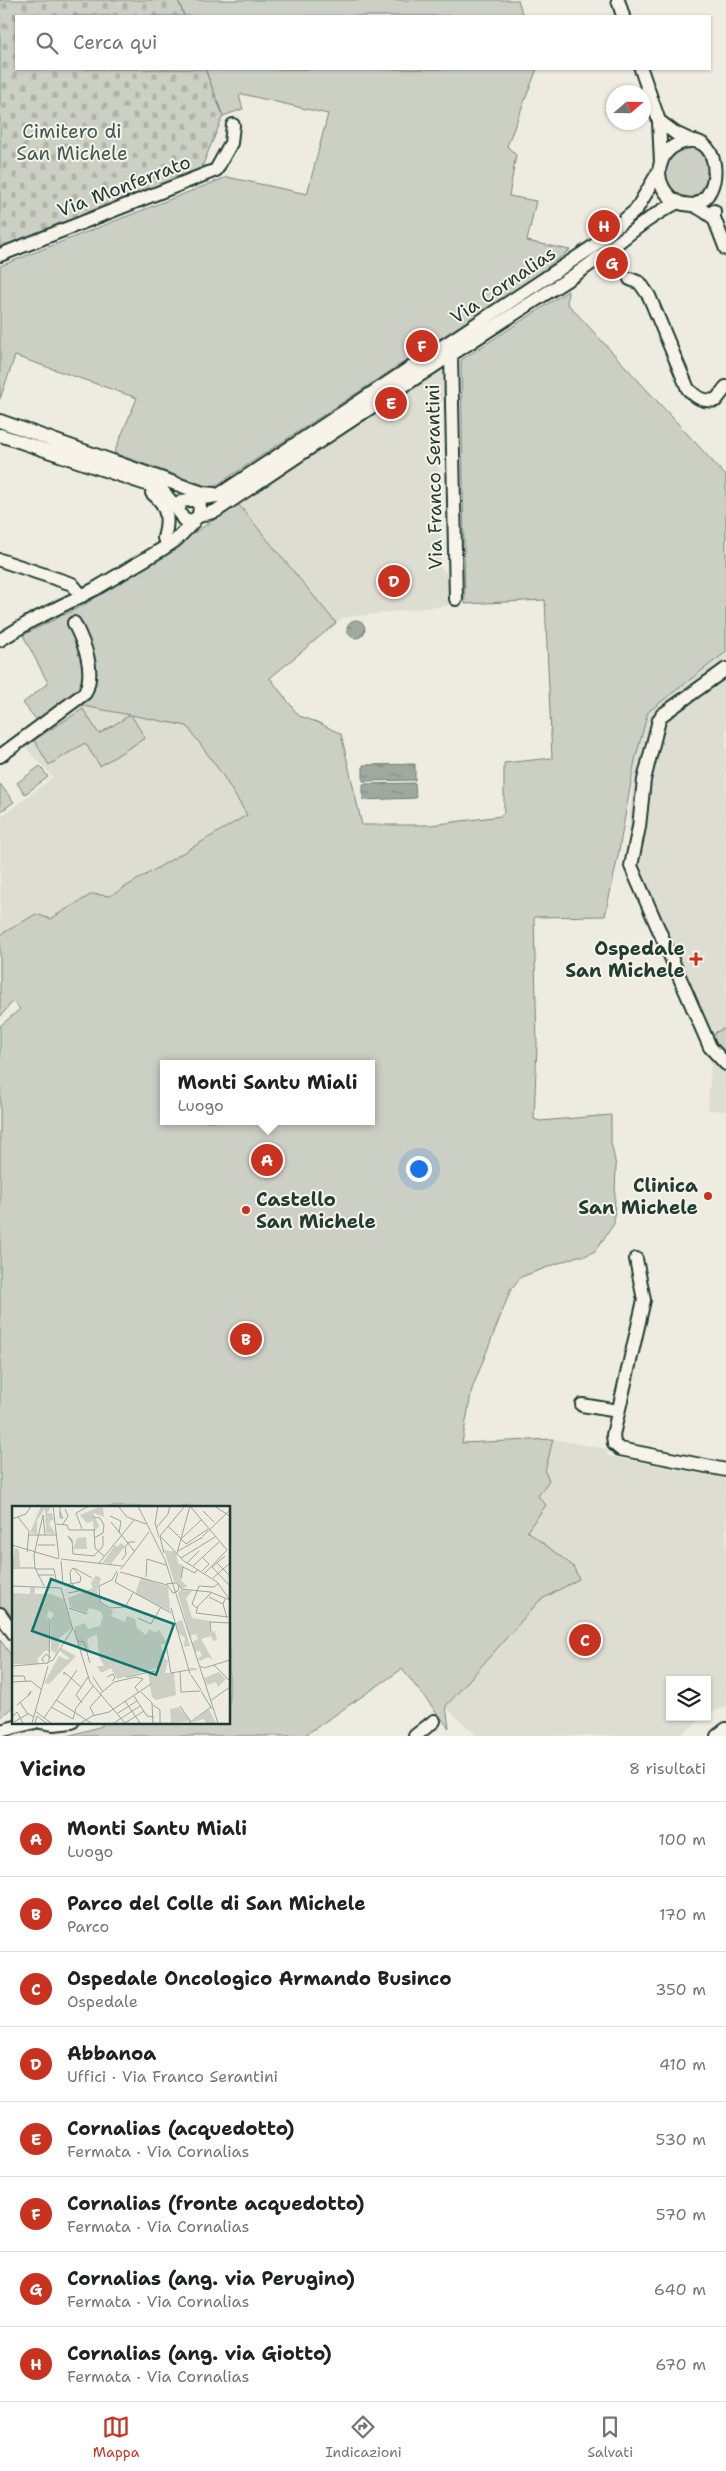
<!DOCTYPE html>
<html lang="it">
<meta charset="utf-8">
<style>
:root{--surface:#fff;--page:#f6f6f6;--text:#202124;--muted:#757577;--line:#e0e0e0;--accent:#c8321e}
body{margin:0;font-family:"Shantell Sans",sans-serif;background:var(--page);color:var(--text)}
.controls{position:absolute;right:15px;bottom:15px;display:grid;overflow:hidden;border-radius:0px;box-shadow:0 1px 4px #0004}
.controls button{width:45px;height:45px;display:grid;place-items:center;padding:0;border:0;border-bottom:1px solid var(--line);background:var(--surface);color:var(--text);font:25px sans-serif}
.compass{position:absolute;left:606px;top:85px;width:45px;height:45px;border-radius:50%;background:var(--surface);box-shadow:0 1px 4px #0004;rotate:70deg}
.you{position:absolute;left:418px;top:1168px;width:18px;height:18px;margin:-12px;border:4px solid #fff;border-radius:50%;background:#1a73e8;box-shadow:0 0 0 8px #1a73e833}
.badge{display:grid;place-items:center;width:32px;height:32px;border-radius:50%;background:var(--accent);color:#fff;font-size:16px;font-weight:700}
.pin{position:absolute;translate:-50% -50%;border:2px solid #fff;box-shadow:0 1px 5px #0006}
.popup{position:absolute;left:160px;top:1060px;width:215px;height:65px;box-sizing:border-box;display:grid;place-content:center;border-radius:0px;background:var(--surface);filter:drop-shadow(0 1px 4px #0005);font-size:16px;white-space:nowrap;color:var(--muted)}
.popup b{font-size:19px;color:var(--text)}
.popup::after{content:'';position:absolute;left:50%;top:100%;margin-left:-10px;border:10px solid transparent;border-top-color:var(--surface)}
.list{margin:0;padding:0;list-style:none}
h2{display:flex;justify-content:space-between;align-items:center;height:65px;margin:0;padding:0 20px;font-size:21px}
h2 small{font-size:16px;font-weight:400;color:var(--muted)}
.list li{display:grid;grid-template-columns:32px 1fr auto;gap:15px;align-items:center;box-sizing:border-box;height:75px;padding:0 20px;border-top:1px solid var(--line)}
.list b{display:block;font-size:19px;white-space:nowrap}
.list p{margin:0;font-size:16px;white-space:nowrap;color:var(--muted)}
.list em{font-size:16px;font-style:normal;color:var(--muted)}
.icon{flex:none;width:28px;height:28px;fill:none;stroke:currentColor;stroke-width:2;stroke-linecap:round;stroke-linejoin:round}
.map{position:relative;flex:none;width:726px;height:1736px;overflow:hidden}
.search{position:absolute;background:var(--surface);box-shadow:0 1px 4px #0004;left:15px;right:15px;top:15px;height:55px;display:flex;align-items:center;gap:12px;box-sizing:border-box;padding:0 18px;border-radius:0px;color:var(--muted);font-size:19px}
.sheet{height:665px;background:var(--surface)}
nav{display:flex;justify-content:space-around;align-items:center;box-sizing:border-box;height:70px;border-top:1px solid var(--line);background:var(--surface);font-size:14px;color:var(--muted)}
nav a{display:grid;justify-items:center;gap:2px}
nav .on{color:var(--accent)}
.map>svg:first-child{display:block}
</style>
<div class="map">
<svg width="726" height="1736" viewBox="0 0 726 1736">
<defs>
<pattern id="cemetery-stones" width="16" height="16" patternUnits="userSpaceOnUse" patternTransform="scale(1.25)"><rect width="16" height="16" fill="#cccfc4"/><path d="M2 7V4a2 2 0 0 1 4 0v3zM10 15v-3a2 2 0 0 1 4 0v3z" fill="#afb3a9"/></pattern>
<pattern id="water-ripples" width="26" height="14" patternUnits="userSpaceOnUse" patternTransform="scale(1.25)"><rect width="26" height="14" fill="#9fa99f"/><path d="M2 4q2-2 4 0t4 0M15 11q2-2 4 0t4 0" fill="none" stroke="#818b82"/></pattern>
</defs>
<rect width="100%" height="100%" fill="#eeece1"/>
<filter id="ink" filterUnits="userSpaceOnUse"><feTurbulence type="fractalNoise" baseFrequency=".02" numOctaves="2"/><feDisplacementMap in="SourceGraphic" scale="10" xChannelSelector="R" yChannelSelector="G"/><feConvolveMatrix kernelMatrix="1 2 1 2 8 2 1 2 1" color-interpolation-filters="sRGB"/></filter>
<g filter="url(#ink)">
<path fill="#ddddd2" d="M441 371 445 375V399L438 406 441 568 449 576 450 605 342 618 336 623 238 504 383 409 390 419 401 412 395 401Z
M726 652V1111L708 1110 711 1062 626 860 635 760 648 712Z
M78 705 187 726 222 774 247 815 110 896 92 894 50 919 36 914 0 935V818L53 777 23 745Z
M553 1439 606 1449 608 1456 726 1479V1706L707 1715V1680H670V1717H705L679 1736H477L446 1707 540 1600 578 1579 573 1566 526 1531 546 1505 538 1496 543 1489Z"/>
<path fill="#cccfc4" stroke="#76867c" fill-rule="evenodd" d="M178 0H518L523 16H184Z
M205 69H537L507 146 516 155 509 196 536 201 527 241 570 250 537 275 212 488 114 453 137 398 15 356 0 399V266L227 177 307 194 328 114 242 94 239 96 243 109 223 116Z
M692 146 713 156 718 173 696 200C672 197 668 192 664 168L674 151Z
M568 291 567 303 726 476V652L648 712 635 760 618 856 605 916 534 917 537 1044 534 1119 540 1121 611 1115V1142L616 1166 614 1224 595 1251 585 1256H578L521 1277 511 1289 472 1389 462 1443 553 1439 545 1472 549 1480 538 1496 546 1505 527 1531 573 1566 579 1579 540 1600 446 1706 449 1728 402 1669 304 1736H68L102 1726V1722H229V1507H14V1624L0 1607V1026L20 1009 13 1001 0 1017V935L36 914 50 919 92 894 110 896 247 815 222 774 187 726 131 715 145 738 100 766 85 743 49 765 34 740 83 709 99 734 130 715 78 705 39 723 23 703 48 683 23 635 84 605 238 504 336 623 270 678 299 716 317 722 341 734 362 825H430L501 816 504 812V763L552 758 545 600 465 604 461 360ZM163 1064H371V1121H163Z
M40 766 48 777 25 794 17 783Z
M0 784 14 802 0 812Z
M726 1028V1053L712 1038 716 1032Z
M0 1640 14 1659V1706L0 1718Z"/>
<path fill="url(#cemetery-stones)" stroke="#76867c" d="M0 0H178L184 16H16V69H205L223 116 201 169 0 248Z"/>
<path fill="url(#water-ripples)" stroke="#6c7e74" d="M347 629a9 9 0 1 1 18 0a9 9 0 1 1-18 0Z
M415 764V780L363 781V765Z
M415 783 416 798 363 800V784Z"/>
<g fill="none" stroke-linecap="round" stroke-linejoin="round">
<defs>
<path id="minor" d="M618 0 623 16
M641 69 659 121 661 163
M659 121 675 133 692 141
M693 205C726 197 721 125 678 144 669 148 662 156 660 166 656 181 666 198 680 203 685 205 691 204 695 206 702 209 708 214 714 218
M714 211V218L726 249
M0 255 216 170 231 143 233 125
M630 279 640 283 649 296 688 389C697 398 703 402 716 400L726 387
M451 354 456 599
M0 421 185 487 203 493 214 494
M0 435 161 489 178 510
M152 493C168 505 169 520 164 538
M195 500 200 506 199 516 190 522 183 519 178 510 182 501 217 496 591 248 636 210 659 171
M199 516 216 511C334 431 453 353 573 276 609 253 639 221 678 202
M0 560 72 584 82 596
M0 640 31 621 95 589 164 548 176 540 194 521
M726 669 662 715 659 720 644 780 639 827 631 866 710 1047 726 1064
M0 756 85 693C96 670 84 643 74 623
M636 1259 644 1300 613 1435 614 1444 620 1449 726 1470
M582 1405 618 1411
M0 1614 14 1634
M41 1722 54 1724 72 1722
M0 1731 35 1722
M415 1736 434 1721
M717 1736 726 1729"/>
</defs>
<use href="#minor" stroke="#1f3d34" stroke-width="16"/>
<use href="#minor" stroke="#f7f3e8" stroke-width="12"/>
</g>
</g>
<g fill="#c8321e" stroke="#f7f3e8" stroke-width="2">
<path d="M693.5 951.5h5v5h5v5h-5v5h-5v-5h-5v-5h5z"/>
<circle cx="708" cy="1196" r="5"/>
<circle cx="246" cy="1210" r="5"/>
</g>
<g text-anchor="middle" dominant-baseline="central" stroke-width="4" stroke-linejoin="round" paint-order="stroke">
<g font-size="19" fill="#425a51" stroke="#f7f3e8">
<text x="72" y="131">Cimitero di<tspan x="72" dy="22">San Michele</tspan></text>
</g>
<g font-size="19" fill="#1f3d34" stroke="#f7f3e8">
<text transform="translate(124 186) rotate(-21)">Via Monferrato</text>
<text transform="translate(503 285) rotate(-34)">Via Cornalias</text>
<text transform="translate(434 477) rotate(-91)">Via Franco Serantini</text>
</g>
<g font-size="19" font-weight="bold" fill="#1f3d34" stroke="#f7f3e8" text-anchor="end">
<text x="685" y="948">Ospedale<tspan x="685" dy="22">San Michele</tspan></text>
<text x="698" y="1185">Clinica<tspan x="698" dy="22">San Michele</tspan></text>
<text x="256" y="1199" text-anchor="start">Castello<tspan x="256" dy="22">San Michele</tspan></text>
</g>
</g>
<g transform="translate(12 1506)">
<rect width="218" height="218" fill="#eeece1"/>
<path d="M29 0 39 1 35 7H40L42 15 39 14 37 18 44 28 34 27 33 3 25 14V28L18 27ZM87 1 91 2 92 11 81 7 87 20 82 26 81 15 75 17 68 9ZM74 31 75 43H61L65 32ZM109 37 113 40 99 58 91 56 103 39 105 41ZM3 42 7 44 8 61H0ZM152 44 164 46 166 57 172 60 168 73 176 81 169 82 162 75ZM84 69 89 72 85 85 88 97 101 105 99 110 113 116 115 110 123 113 125 122 134 129 137 123 143 127 147 124 155 137 149 139 153 153 156 154 153 167H162L164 189 144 194 140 191 136 167 144 171 145 162 105 173 99 162 89 167 85 160H92L87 151 85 128 75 133 77 143 66 139 62 121 73 117 76 123 88 120 91 110 88 105 77 102 75 107 58 101 56 92 81 82 79 77ZM129 71 156 81 158 105 123 88ZM18 81H23V88H39L51 93 60 122 46 133 49 135 44 148 39 144V113L42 108 37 104 34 112 0 114V87L18 88ZM169 84 180 85 174 92 180 112 199 115 198 126 203 125 205 134 201 135 199 130 189 133 201 154 196 151 188 155 186 152 190 150 188 145 183 146 180 136 186 133 184 128 178 130 166 87ZM170 114 185 162V164L178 165 176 162H185L178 140 169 141 172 140 173 132 166 127 162 117ZM49 142 64 150 37 178 32 177 47 150 55 154 57 152 48 145ZM207 166 214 173 206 181 204 176 195 179 192 172ZM167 201 178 215 159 217 158 203ZM197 203 204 217H194L192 213 179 217Z" fill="#cccfc4"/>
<path d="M2 112H34L37 115 38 147 34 144 25 153 27 158H0Z" fill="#cccfc4"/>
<path fill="none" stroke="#9ba69c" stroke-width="1" d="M41 0 47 52M48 0V12H51L48 6M106 0 115 11 134 18M126 0 153 54 206 217M146 0 143 17 147 31M202 0 218 10M191 5 202 16M31 9 33 29M98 10 109 15 107 27M6 11 17 25 15 46M81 11 88 12 92 19 91 27 82 32M0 13 14 8 19 0M99 16 123 46M44 18 55 19 57 24H82M51 18 56 10 53 3M156 20 174 38 196 23M144 22 156 8 158 0M70 23 64 7 77 0M82 23 83 42 92 50M17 29H45M148 30 172 55 205 76 218 94M148 30 173 0M191 30 218 4M148 31 152 47M170 32 189 14M60 36 56 30 60 34 61 48 82 50 91 40V30M0 39 47 53M26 39H43M166 45 191 31M165 47 178 0 215 44 193 67M22 49 31 9M22 49 23 62 32 80M169 52 203 31M49 53 110 60M110 54 114 48 113 41 117 36H123M49 55 51 78M87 57 122 14M175 57 187 45M205 57 218 70M181 60 207 36M200 61 218 80M200 61 213 50M0 62H23M62 62 80 72M23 63H42L44 73M109 63 137 26M105 65 100 74 87 80 88 96 98 102 113 101 121 87M190 65 197 58 190 51M108 66 155 79 161 87 166 85 167 80M106 67 103 76 159 107M26 69H42M134 71 135 53 154 59M201 72 218 57M169 73 171 61 183 67 186 63M154 78 164 77 170 83M53 79 68 76 69 71 61 62M0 80 49 82M187 80 202 81 207 77M49 82 61 124M169 83 198 86 218 94M200 86 186 100 184 107 216 111M56 87 67 85 59 77 58 66 61 62M197 91 211 98M213 93 211 98 215 112M57 102 75 108M159 102 178 168M185 102 180 98 187 80M35 111 38 114 37 156M126 112 139 118 149 101M62 124 78 176 113 217M199 126 198 116 218 117M66 135 72 136 78 157M154 138 159 167 177 164M32 156 30 153 34 148 39 152M35 157 41 154 61 122M202 159 218 175M0 160 36 157M188 160 192 162 218 154M168 165 169 186 188 185M52 169V166L69 181M179 169 189 184M0 170H12L14 176M81 171 91 186M95 171 101 168 103 172 100 175M114 171 143 165M0 176 19 175 29 183M189 185 200 203M129 186 140 197 141 217M88 188 102 176 124 171 131 173 123 181 127 187M122 190 135 210 142 211M44 194 79 217M113 195 128 217M198 195 218 181M8 196 15 207 22 211M70 197 64 189 76 171M5 199 18 188 19 185 16 189M141 199 148 204V217M168 200 179 216M39 201 61 213M23 205 39 217M106 207 125 195M82 209 78 201 89 189M1 210 5 206 11 217M32 212 65 164M61 213 64 202 81 180M2 216 16 208M20 217 36 160M23 217 25 210 34 217M69 217 80 210 97 206 139 178M102 217 128 200M113 217 132 205M177 217 199 201"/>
<path fill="#0f766e" fill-opacity="0.15" stroke="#0f766e" stroke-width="2.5" d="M39 73 162 118 144 169 20 125Z"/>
<rect width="218" height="218" fill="none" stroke="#1f3d34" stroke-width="2.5"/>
</g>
</svg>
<div class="controls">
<button><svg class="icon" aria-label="layers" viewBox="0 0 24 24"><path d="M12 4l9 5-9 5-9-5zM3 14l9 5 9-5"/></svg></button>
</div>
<svg class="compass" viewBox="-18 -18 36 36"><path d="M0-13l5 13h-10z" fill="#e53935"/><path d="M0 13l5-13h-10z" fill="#757577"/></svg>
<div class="you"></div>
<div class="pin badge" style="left:267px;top:1160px">A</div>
<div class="popup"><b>Monti Santu Miali</b>Luogo</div>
<div class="pin badge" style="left:246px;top:1339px">B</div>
<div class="pin badge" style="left:585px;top:1640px">C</div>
<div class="pin badge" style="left:394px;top:581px">D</div>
<div class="pin badge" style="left:391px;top:403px">E</div>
<div class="pin badge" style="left:422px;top:346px">F</div>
<div class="pin badge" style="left:612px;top:263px">G</div>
<div class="pin badge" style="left:604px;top:226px">H</div>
<div class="search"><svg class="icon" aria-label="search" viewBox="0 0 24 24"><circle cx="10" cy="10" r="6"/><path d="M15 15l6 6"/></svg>Cerca qui</div>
</div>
<section class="sheet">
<h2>Vicino<small>8 risultati</small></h2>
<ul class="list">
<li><span class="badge">A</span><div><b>Monti Santu Miali</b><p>Luogo</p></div><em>100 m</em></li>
<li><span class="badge">B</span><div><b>Parco del Colle di San Michele</b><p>Parco</p></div><em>170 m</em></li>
<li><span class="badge">C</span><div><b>Ospedale Oncologico Armando Businco</b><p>Ospedale</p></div><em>350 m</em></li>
<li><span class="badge">D</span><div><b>Abbanoa</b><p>Uffici · Via Franco Serantini</p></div><em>410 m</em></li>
<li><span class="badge">E</span><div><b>Cornalias (acquedotto)</b><p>Fermata · Via Cornalias</p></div><em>530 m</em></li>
<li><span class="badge">F</span><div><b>Cornalias (fronte acquedotto)</b><p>Fermata · Via Cornalias</p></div><em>570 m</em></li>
<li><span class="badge">G</span><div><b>Cornalias (ang. via Perugino)</b><p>Fermata · Via Cornalias</p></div><em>640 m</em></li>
<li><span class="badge">H</span><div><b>Cornalias (ang. via Giotto)</b><p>Fermata · Via Cornalias</p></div><em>670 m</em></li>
</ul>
</section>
<nav>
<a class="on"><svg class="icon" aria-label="map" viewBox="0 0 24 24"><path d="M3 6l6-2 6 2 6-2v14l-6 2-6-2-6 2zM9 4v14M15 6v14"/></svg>Mappa</a>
<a><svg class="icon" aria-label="directions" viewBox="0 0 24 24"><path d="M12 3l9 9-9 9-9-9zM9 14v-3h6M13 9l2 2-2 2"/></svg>Indicazioni</a>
<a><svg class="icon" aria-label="saved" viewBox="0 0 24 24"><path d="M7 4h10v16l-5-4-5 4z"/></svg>Salvati</a>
</nav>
